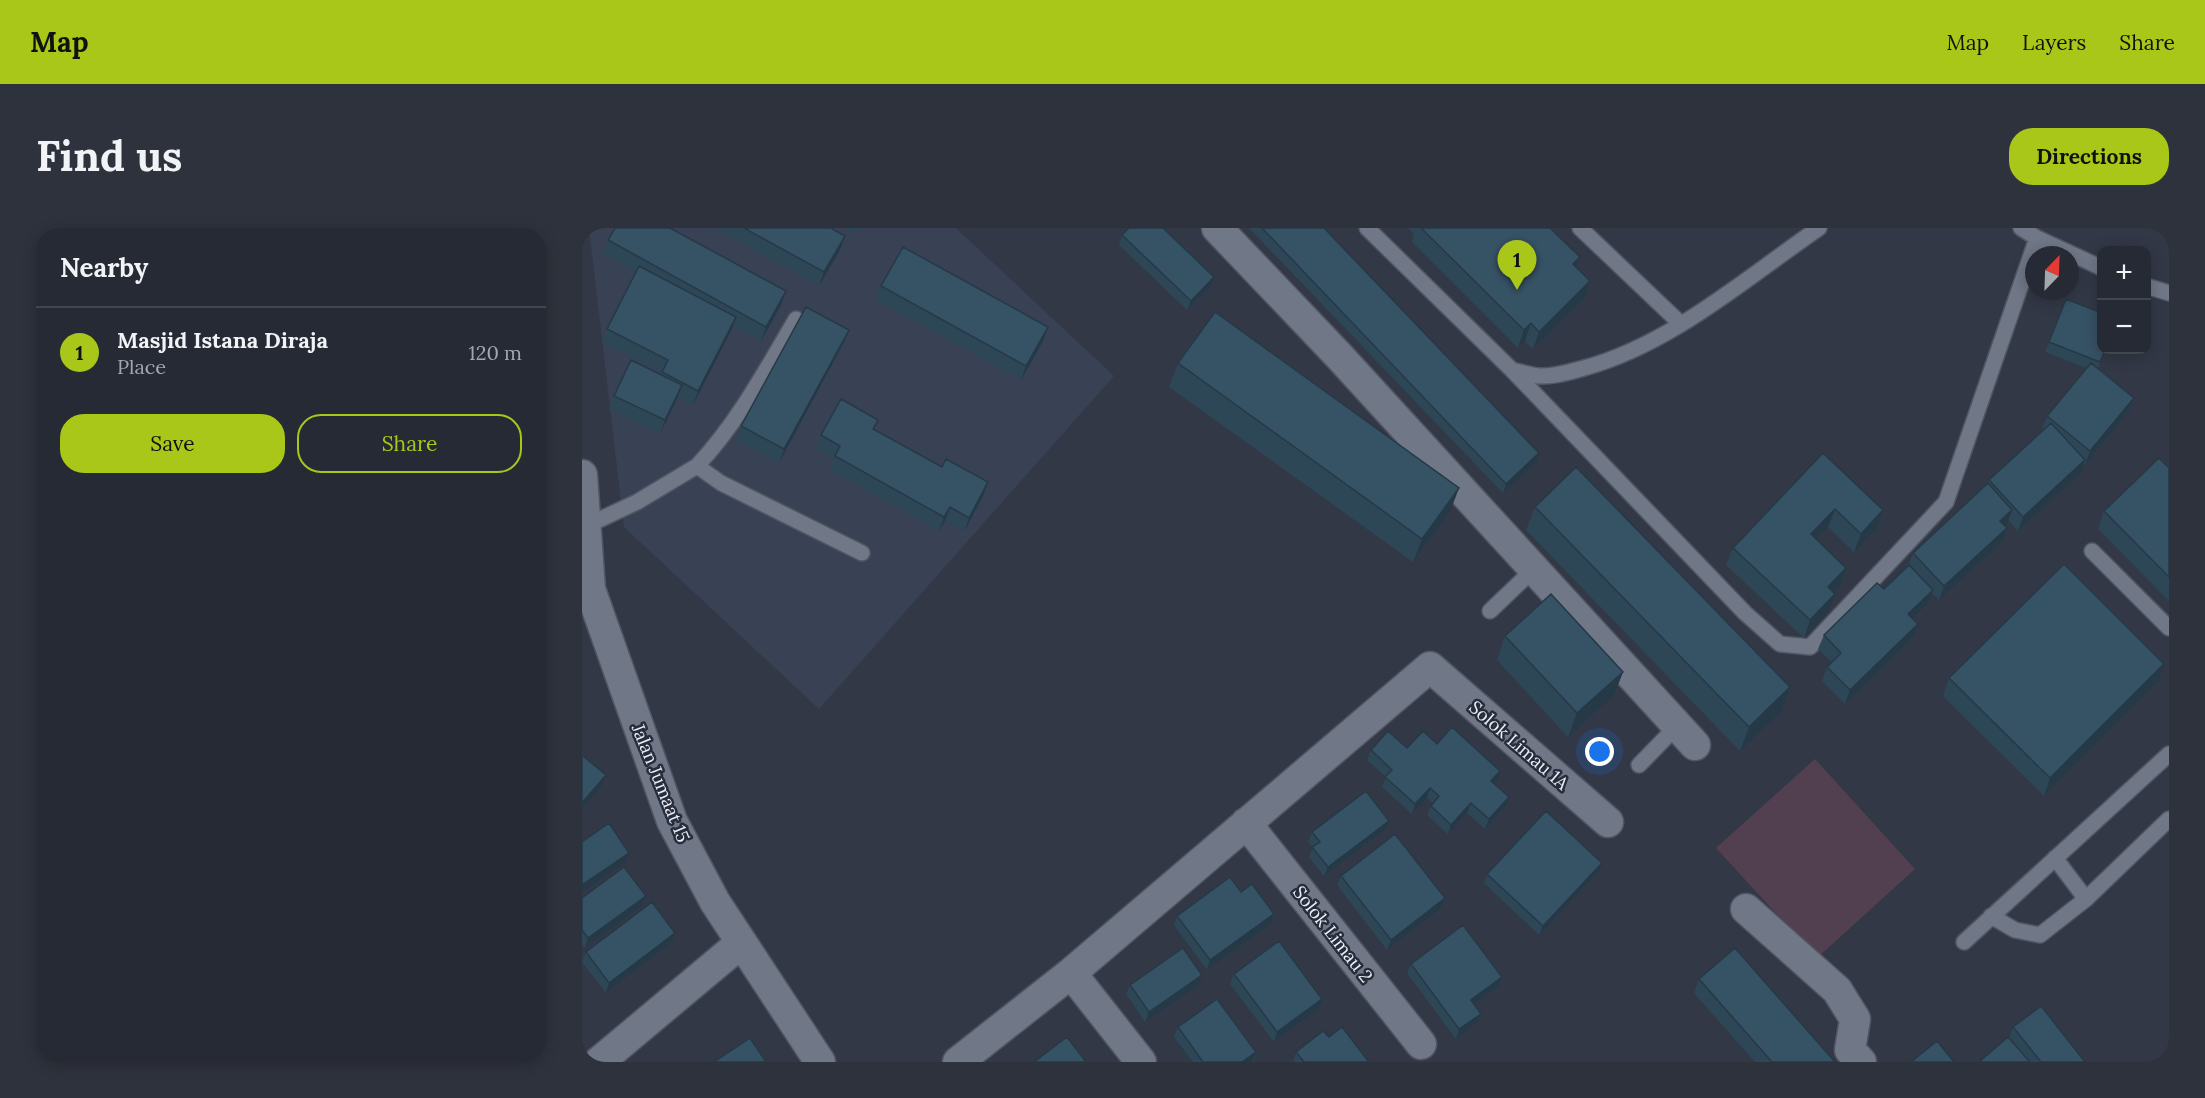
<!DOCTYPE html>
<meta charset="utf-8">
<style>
:root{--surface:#262a34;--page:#2e323c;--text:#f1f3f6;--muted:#a4a7ac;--line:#42464f;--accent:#a9c719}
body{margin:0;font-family:Lora,serif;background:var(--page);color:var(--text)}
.controls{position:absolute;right:18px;top:18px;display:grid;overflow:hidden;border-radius:12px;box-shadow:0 3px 15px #0003}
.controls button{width:54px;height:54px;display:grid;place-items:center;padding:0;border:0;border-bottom:2px solid var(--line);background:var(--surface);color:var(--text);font:30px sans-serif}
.compass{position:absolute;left:1443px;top:18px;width:54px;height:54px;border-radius:50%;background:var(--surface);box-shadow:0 3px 15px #0003;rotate:23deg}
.you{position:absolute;left:1018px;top:524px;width:21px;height:21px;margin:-15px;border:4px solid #fff;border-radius:50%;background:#1a73e8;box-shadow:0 0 0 9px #1a73e833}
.badge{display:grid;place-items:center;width:39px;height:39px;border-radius:50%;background:var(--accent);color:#111;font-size:20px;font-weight:700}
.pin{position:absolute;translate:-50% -50px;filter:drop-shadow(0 2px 3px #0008)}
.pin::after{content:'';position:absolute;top:32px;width:21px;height:18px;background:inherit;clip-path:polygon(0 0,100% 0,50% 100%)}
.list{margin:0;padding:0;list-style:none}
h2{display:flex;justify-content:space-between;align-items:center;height:78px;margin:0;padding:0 24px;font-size:26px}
h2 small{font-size:20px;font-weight:400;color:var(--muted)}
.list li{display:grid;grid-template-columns:39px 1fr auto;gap:18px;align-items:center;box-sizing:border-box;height:90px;padding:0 24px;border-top:2px solid var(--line)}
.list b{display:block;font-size:22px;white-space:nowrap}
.list p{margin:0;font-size:20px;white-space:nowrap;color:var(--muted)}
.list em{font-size:20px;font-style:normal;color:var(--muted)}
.actions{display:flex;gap:12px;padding:18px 24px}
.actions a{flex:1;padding:14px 0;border:2px solid var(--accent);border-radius:24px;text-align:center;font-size:21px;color:var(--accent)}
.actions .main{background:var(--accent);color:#111}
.map{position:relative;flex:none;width:1587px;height:834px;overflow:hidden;border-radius:24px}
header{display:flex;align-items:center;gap:36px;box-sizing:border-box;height:84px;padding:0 30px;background:var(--accent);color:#111}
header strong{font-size:28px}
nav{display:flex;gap:33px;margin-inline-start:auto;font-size:21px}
.intro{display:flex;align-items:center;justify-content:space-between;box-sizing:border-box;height:144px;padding:0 36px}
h1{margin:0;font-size:42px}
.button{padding:15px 27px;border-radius:24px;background:var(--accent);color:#111;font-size:21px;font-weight:700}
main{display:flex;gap:36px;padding:0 36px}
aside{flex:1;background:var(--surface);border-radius:24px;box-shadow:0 3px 15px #0003}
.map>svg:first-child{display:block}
</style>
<header>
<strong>Map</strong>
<nav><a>Map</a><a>Layers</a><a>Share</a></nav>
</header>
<div class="intro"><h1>Find us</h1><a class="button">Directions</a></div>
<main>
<aside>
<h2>Nearby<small></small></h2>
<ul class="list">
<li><span class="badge">1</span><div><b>Masjid Istana Diraja</b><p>Place</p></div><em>120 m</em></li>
</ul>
<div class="actions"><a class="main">Save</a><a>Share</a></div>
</aside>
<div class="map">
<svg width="1587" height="834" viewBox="0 0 1587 834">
<rect width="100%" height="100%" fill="#323846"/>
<path fill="#394154" d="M7 0H374L532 148 237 481 42 299Z"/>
<path fill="#524051" d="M1233 531 1333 641 1235 730 1134 620Z"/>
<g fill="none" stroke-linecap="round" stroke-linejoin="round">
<defs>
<path id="lane" d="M785 0 930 142 1163 385 1198 416 1228 419 1364 274 1455 10
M998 0 1099 96
M1439 0 1455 10 1520 40
M1564 58 1587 65
M930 142C939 144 948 147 957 148 972 149 987 144 1002 140 1088 117 1164 50 1237 0
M115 238C156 194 184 142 214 91
M4 298 55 274 115 238 139 255 280 325
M1510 323 1587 400
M908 383 952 341
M1057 537 1095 498
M1473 630 1504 671
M1409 688 1433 702 1458 707 1504 671 1587 591
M1382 714 1587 526"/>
<path id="street" d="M635 0 758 129 1113 517
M0 247 8 361 90 593 133 674 238 834
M664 595 839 816
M1164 681 1255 762 1273 791 1268 822 1279 834
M489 745 559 834
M17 834 159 715
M376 834 489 745 848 439 1026 594"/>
</defs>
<use href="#lane" stroke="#505561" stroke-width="18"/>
<use href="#street" stroke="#505561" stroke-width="33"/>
<use href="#lane" stroke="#707787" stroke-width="15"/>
<use href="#street" stroke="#707787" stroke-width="30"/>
</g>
<path fill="#2e4757" d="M132 0H249L258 22 237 58Z
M263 0H276L273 6Z
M667 0H742L957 225 954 235 921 265Z
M826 0H968L994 39 1002 71 951 121 943 113 936 120 830 14 832 6Z
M540 7 632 49 628 59 605 82 537 17Z
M26 12 199 77 179 113 151 97 111 177 96 169 78 206 27 182 32 168 79 147V145L20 114 25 101 54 44 21 26Z
M299 58 466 99 461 113 439 152 294 72Z
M267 102 261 116 197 235 154 212 159 198Z
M1467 114 1523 122 1516 140 1552 170 1547 183 1503 237 1502 236 1498 246 1436 303 1426 292 1425 296 1423 298 1420 314 1357 372 1350 365 1346 376 1331 391 1336 396 1331 410 1263 476 1240 453 1245 439 1250 434 1236 421 1242 407 1302 361 1326 338 1331 325 1406 256 1407 252 1461 202H1460L1465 188 1504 140 1463 124Z
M596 135 868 284 831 334 587 159Z
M292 202 360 239 406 254 401 268 382 304 363 293 357 303 248 242 252 231 234 221 239 207Z
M1241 225 1301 282 1295 300 1272 324 1246 299 1234 312 1264 340 1258 358 1251 365 1246 384 1222 410 1144 337 1151 320Z
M1587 240V373L1516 301 1522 283Z
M953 279 1208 459 1200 483 1158 523 944 302Z
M923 408 1041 444 1032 467 986 509 915 432Z
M1367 450 1576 454 1462 568 1361 468Z
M855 516 915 553 912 555 927 569 924 578 903 601 885 585 866 606 845 587 849 578 851 575 845 570 830 586 800 559 804 549 785 532 789 522 825 520Z
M803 602 742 648 727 629 731 619 726 614 730 604Z
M1016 644 957 707 902 655 905 646Z
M759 648 863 670 859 680 805 722 755 657Z
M659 664 692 686 689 696 625 742 592 697 595 688Z
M0 670 60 678 3 720 0 716Z
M93 705 90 714 24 765 0 734 4 724Z
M829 736 920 749 916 759 892 777 899 786 895 795 874 811 825 745Z
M652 746 737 781 692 814 648 756Z
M620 747 617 757 563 794 544 766 548 757Z
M1117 751 1253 834H1173L1112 765Z
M596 799 674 824 671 834H611L592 809Z
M1431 799 1503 834H1397L1427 810Z
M747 809 787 834H711L714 824Z"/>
<path fill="#263947" d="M263 8 258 22 237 58 242 44Z
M998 29 991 47V36Z
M632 49 628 59 605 82 609 73Z
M1008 53 1002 71 951 121 957 104Z
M204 63 199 77 179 113 184 99Z
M154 89 149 103 111 177 116 163Z
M949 95 943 113 936 120 942 102Z
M466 99 461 113 439 152 444 138Z
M267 102 261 116 197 235 202 221Z
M100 157 95 171 78 206 83 192Z
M1552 170 1547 183 1503 237 1508 223Z
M957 225 954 235 921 265 924 256Z
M1503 232 1498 246 1436 303 1441 289Z
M406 254 401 268 382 304 387 290Z
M877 260 868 284 831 334 840 311Z
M368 279 363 293 357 303 362 289Z
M1253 281 1246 299 1222 324 1229 306Z
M1301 282 1295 300 1272 324 1279 306Z
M1430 282 1425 296 1413 307 1418 293Z
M1425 300 1420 314 1357 372 1362 358Z
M1264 340 1258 358 1239 377 1246 359Z
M1351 362 1346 376 1321 400 1326 386Z
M1253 366 1246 384 1222 410 1228 392Z
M1336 396 1331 410 1263 476 1268 462Z
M1582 436 1576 454 1462 568 1468 550Z
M1041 444 1032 467 986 509 995 485Z
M1208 459 1200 483 1158 523 1167 499Z
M918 543 915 553 906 562 909 553Z
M24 547 20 557 0 580V575Z
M848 560 845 570 830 586 833 576Z
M927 569 924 578 903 601 907 591Z
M889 575 885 585 866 606 869 597Z
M807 593 803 602 742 648 746 639Z
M47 625 44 634 0 664V657Z
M1020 635 1016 644 957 707 961 698Z
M64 668 60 678 3 720 6 710Z
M863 670 859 680 805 722 809 712Z
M692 686 689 696 625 742 628 732Z
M93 705 90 714 24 765 27 755Z
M620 747 617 757 563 794 567 784Z
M920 749 916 759 885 782 889 772Z
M740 771 737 781 692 814 695 804Z
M899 786 895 795 874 811 877 801Z
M674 824 670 834H660Z"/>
<path fill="#365265" stroke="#263947" stroke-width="1.5" d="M33 0H88L204 63 184 99 26 12Z
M162 0H249L263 8 242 44Z
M547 0H581L632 49 609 73 540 7Z
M680 0H742L957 225 924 256Z
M839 0H968L998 29 991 36 1008 53 957 104 949 95 942 102Z
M321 19 466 99 444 138 299 58Z
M57 38 154 89 116 163 80 144 86 132 25 101Z
M1484 71 1520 85V122H1523L1518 134 1467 114Z
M224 79 267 102 202 221 159 198Z
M633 84 877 260 840 311 596 135Z
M49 132 100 157 83 192 32 168Z
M1509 135 1552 170 1508 223 1465 188Z
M259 171 296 192 291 201 360 239 364 231 406 254 387 290 368 279 362 289 253 228 258 218 239 207Z
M1469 195 1503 232 1441 289 1407 252Z
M1241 225 1301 282 1279 306 1253 281 1229 306 1264 340 1246 359 1253 366 1228 392 1151 320Z
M1577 230 1587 240V349L1522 283Z
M994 239 1208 459 1167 499 953 279Z
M1406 255 1430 282 1418 293 1425 300 1362 358 1331 325Z
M1482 336 1582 436 1468 550 1367 450Z
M1327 337 1351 362 1326 386 1336 396 1268 462 1245 439 1259 425 1242 407 1295 355 1302 361Z
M969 366 1041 444 995 485 923 408Z
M870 499 918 543 909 553 927 569 907 591 889 575 869 597 849 578 857 568 848 560 833 576 803 549 810 542 789 522 806 503 825 520 841 503 855 516Z
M1 528 24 547 0 575V529Z
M784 563 807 593 746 639 730 619 738 614 730 604Z
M964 583 1020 635 961 698 905 646Z
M27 595 47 625 0 657V614Z
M813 606 863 670 809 712 759 648Z
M42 639 64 668 6 710 0 702V670Z
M648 649 659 664 670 656 692 686 628 732 595 688Z
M70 674 93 705 27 755 4 724Z
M881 697 920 749 889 772 899 786 877 801 829 736Z
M697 713 740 771 695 804 652 746Z
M601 720 620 747 567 784 548 757Z
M1153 720 1253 834H1190L1117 751Z
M635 771 674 824 660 834H621L596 799Z
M1459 778 1503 834H1459L1431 799Z
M760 799 787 834H722L714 824 741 803 747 809Z
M485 809 504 834H452Z
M1426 809 1448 834H1397Z
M168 810 184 834H132Z
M1355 813 1372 834H1329Z"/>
<g text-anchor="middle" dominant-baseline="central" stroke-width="5" stroke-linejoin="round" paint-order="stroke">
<g font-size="18" fill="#eaeef7" stroke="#282d3b">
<text transform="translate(937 517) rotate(41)">Solok Limau 1A</text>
<text transform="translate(79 555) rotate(68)">Jalan Jumaat 15</text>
<text transform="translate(751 706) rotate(52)">Solok Limau 2</text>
</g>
</g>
</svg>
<div class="controls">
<button>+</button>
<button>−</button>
</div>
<svg class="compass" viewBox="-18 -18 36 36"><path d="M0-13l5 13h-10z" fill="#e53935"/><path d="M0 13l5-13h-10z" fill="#a4a7ac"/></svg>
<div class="you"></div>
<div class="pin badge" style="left:935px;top:62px">1</div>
</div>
</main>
